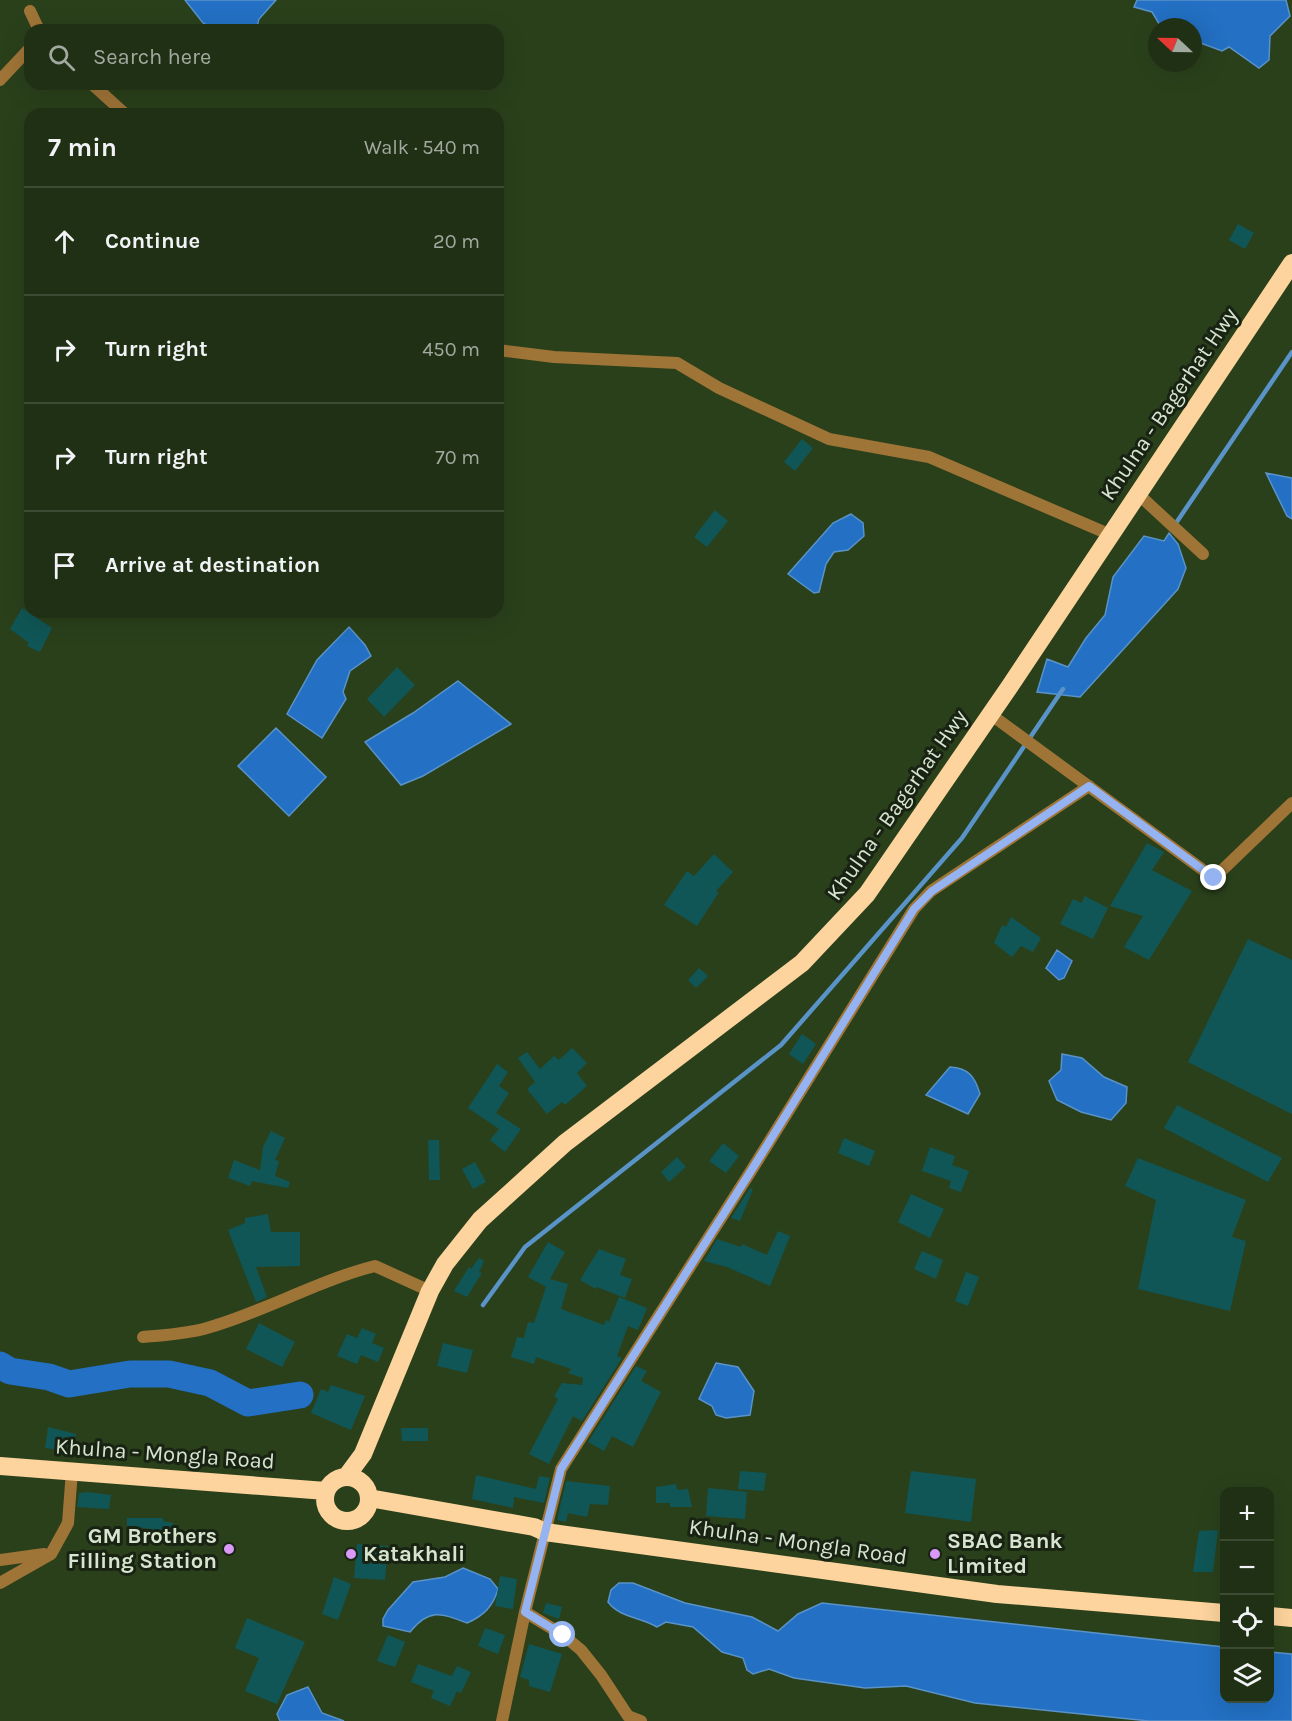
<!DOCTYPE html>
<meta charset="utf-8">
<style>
:root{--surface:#203014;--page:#28381d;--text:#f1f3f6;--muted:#a2a9a0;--line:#3d4b34}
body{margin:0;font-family:Karla,sans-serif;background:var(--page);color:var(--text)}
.controls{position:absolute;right:18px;bottom:18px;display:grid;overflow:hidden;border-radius:12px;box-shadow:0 6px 24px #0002}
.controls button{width:54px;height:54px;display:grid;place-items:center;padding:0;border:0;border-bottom:2px solid var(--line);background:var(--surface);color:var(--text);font:30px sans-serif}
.compass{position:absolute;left:1148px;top:18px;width:54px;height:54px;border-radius:50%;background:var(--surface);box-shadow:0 6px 24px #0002;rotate:292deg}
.stop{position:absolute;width:18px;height:18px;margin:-14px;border:4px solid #95b2f1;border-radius:50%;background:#fff}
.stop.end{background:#95b2f1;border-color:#fff;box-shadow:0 2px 6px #0008}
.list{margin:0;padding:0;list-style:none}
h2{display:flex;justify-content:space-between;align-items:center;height:78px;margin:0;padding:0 24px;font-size:26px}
h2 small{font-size:20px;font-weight:400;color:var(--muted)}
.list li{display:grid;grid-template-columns:39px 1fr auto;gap:18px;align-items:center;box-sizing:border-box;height:108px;padding:0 24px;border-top:2px solid var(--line)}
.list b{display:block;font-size:22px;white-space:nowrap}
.list em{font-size:20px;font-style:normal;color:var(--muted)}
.icon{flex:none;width:33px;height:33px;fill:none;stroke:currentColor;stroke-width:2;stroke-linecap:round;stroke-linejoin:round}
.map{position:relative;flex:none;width:1292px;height:1721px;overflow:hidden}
.search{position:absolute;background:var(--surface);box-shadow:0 6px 24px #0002;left:24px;top:24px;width:480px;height:66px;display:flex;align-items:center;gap:15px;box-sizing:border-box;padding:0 21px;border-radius:18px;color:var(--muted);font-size:22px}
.panel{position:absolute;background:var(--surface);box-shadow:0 6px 24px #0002;left:24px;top:108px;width:480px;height:510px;border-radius:18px}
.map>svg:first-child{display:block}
</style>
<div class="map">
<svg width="1292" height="1721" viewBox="0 0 1292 1721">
<rect width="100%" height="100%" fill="#2a401b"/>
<path fill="#2370c4" stroke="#5993c7" stroke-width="1.5" d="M185 0H276L259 19 256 30 214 29 203 23Z
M1137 0H1286L1290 16 1270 36 1269 60 1259 68 1229 47 1222 51 1198 42 1193 36V27H1161L1152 12 1134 7Z
M1266 473 1292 478V519L1287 516Z
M851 514 863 523 864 536 848 550 834 552 826 564 819 592 814 593 788 574 833 523Z
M1169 533 1178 544 1186 568 1178 589 1080 697 1037 692 1047 659 1068 667 1086 638 1105 615 1113 577 1144 536 1164 541Z
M349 627 365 645 371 656 350 671 343 692 346 699 322 738 287 714 317 660Z
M458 681 511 724 423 776 401 785 365 742 413 713Z
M276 728 326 777 289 816 238 766Z
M1057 950 1072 961 1064 978 1059 980 1046 968Z
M1062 1054 1082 1058 1104 1077 1127 1087 1126 1103 1111 1120 1081 1112 1057 1100 1049 1081 1061 1070Z
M950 1067C969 1068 975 1077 980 1094L968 1114 926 1095Z
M716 1363 738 1367 754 1391 750 1415 726 1418 716 1415 712 1406 699 1399Z
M463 1568 490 1579 498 1589C493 1607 483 1616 467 1623 441 1613 429 1608 410 1632L383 1626V1619L388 1610 413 1582 445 1577Z
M619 1583H633L685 1603 752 1617 778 1631 798 1614 822 1603 1224 1647V1698H1270V1652L1292 1654V1721H1149L975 1703 906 1686 865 1688 794 1678 769 1669 753 1674 747 1670 743 1658 722 1652 693 1627 666 1622 657 1627C641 1617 620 1618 608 1602L611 1590Z
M308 1687 322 1713 344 1721H280L277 1714 287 1695Z"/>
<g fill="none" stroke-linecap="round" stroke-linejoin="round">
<path stroke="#5993c7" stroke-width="4.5" d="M1174 526 1292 352
M483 1305 525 1247 781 1045 962 838 1063 689"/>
<path stroke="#2370c4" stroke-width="27" d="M0 1365 10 1371 49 1377 69 1384 130 1374H169L210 1383 248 1403 300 1395"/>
</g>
<path fill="#105656" d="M1238 224 1254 233 1245 249 1229 240Z
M802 439 813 448 795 471 784 462Z
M715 510 728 521 707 547 694 537Z
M22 608 52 628 40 652 27 646 29 643 10 629Z
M397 667 415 685 384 717 367 699Z
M1147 843 1164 852 1152 870 1192 891 1149 960 1124 947 1143 916 1110 906Z
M714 854 733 872 716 891 719 892 697 926 664 905 687 871 694 876Z
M1085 896 1108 908 1093 939 1060 924 1073 899 1081 903Z
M1011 917 1041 938 1033 952 1021 946 1012 957 994 943 1002 925 1006 927Z
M1248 939 1292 960V1114L1188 1062Z
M699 968 708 976 696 988 688 980Z
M802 1034 816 1044 803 1064 789 1054Z
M572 1048 587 1063 577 1073 587 1086 565 1105 562 1102 547 1114 527 1089 535 1082 518 1058 527 1052 540 1069 554 1056 559 1060Z
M497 1064 508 1072 499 1086 509 1093 496 1113 521 1129 505 1152 490 1140 499 1129 468 1108Z
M1177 1105 1282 1158 1268 1182 1164 1128Z
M271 1131 285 1138 275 1160 279 1161 275 1176 290 1182 288 1188 252 1181 250 1186 228 1178 234 1160 260 1170 263 1147Z
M844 1138 875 1151 869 1166 838 1153Z
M428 1140H439L440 1180H429Z
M723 1143 739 1156 726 1173 709 1161Z
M930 1147 955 1156 952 1165 969 1171 961 1192 949 1188 951 1181 922 1171Z
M677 1157 686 1167 669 1182 661 1172Z
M1138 1158 1246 1200 1232 1237 1246 1241 1230 1311 1138 1289 1156 1200 1125 1186Z
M475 1162 486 1182 473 1189 462 1169Z
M750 1188 753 1189 740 1221 731 1218Z
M911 1194 944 1209 930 1238 898 1222Z
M268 1214 271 1232H300V1266L256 1267 267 1297 256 1302 228 1230 245 1223V1218Z
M778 1231 790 1236 770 1286 727 1267 704 1261 717 1239 741 1247 742 1244 767 1255Z
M548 1242 565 1252 550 1279 568 1284 561 1309 604 1325 606 1320 609 1322 619 1297 647 1308 638 1330 628 1326 617 1356 622 1358 582 1421 573 1416 549 1464 529 1454 558 1399 554 1396 562 1383 582 1385 583 1378 568 1373 571 1369 536 1357 534 1364 511 1357 517 1337 524 1338 528 1322 534 1323 546 1287 528 1277Z
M599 1249 626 1259 620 1275 632 1279 625 1298 597 1287 596 1289 580 1280Z
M922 1251 943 1260 936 1279 914 1269Z
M479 1258 484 1261 479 1272 482 1273 467 1297 454 1291 469 1267 471 1269Z
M966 1272 979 1277 968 1306 955 1301Z
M259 1323 295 1342 282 1367 246 1349Z
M362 1328 376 1334 372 1343 384 1348 378 1362 361 1355 357 1364 337 1356 347 1334 357 1338Z
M443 1343 473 1350 467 1373 437 1366Z
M636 1366 647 1371 641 1381 661 1392 633 1447 612 1436 604 1451 588 1442Z
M331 1385 365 1396 351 1430 311 1413 321 1389 328 1392Z
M48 1427 76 1434 74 1447 59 1445 58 1450 45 1448Z
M401 1428H428V1441H402Z
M740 1471 766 1473 764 1491 738 1489Z
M911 1471 976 1479 971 1522 905 1513Z
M476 1475 536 1489 539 1476 550 1478 544 1503 514 1497 513 1508 472 1499Z
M566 1481 610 1486 608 1505 590 1504 587 1517 568 1513 566 1522 557 1520Z
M676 1484 677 1490 688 1489 692 1507H670V1503H656V1487Z
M708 1488 747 1492 745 1519 706 1516Z
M87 1492 111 1495 109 1509 77 1507 79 1493Z
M127 1518H163V1521L173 1523 172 1534H152V1529L127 1526Z
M1218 1530 1213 1572H1193L1199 1531Z
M357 1544 388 1546 385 1580 354 1578Z
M500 1576 517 1579 513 1609 495 1606Z
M334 1577 351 1584 338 1620 322 1614Z
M546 1603 562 1607 559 1619 543 1613Z
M247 1618 305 1642 277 1704 245 1691 259 1658 235 1648Z
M485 1628 505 1635 498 1654 478 1646Z
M388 1635 405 1642 395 1667 377 1661Z
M529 1644 562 1654 550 1692 529 1686V1680L520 1677Z
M418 1664 452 1676 457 1666 471 1672 461 1693 457 1691 450 1706 431 1698 434 1691 411 1682Z"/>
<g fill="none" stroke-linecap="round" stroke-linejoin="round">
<path stroke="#9f7437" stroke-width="12" d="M30 11 39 30
M0 80 30 48
M92 84 125 114
M498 350 554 357 677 363 719 388 829 439 929 457 1111 535
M1138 494 1203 554
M990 714 1214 878 1292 803
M143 1337C164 1335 187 1334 207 1328 264 1312 316 1281 375 1266L430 1291
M0 1560 44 1554
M0 1583 51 1554 68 1523 72 1471
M502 1721 525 1612
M641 1721 628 1716 601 1675 581 1650 563 1635 525 1612 561 1469 751 1171 914 909 931 891 1089 786"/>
<path stroke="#fdd49d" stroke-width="18" d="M0 1466 326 1491
M325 1499a22 22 0 1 1 44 0a22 22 0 1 1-44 0Z
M346 1477 363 1454 430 1291 445 1264 480 1220 565 1143 802 963 867 894 1010 686 1292 263
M369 1498 534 1527 545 1532 997 1594 1224 1613
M1270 1616 1292 1618"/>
</g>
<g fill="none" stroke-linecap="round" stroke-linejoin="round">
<path stroke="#95b2f1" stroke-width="8" d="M563 1635 525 1612 561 1469 751 1171 914 909 932 891 1089 786 1214 878"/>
</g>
<g fill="#d99af7" stroke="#192313" stroke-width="2">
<circle cx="229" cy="1549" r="6"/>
<circle cx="351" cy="1554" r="6"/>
<circle cx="935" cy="1554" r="6"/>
</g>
<g text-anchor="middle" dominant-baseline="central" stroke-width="6" stroke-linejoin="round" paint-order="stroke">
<g font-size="22" fill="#d7e5cf" stroke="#192313">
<text transform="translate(1169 404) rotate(-56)">Khulna - Bagerhat Hwy</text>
<text transform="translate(897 805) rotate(-55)">Khulna - Bagerhat Hwy</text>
<text transform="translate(165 1454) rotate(4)">Khulna - Mongla Road</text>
<text transform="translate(798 1542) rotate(8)">Khulna - Mongla Road</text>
</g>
<g font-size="22" font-weight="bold" fill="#d7e5cf" stroke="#192313" text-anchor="start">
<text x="217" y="1536" text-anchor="end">GM Brothers<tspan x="217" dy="25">Filling Station</tspan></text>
<text x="947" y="1541">SBAC Bank<tspan x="947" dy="25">Limited</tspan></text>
<text x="363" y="1554">Katakhali</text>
</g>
</g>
</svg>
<div class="controls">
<button>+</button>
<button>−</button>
<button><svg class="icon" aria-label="locate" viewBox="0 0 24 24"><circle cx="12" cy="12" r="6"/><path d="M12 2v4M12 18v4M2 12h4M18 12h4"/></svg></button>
<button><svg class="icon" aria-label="layers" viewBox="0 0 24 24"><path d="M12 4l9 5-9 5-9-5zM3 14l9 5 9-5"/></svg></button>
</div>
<svg class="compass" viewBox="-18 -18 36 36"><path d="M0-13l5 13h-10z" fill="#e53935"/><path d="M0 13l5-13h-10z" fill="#a2a9a0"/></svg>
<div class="stop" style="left:563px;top:1635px"></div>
<div class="stop end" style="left:1214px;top:878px"></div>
<div class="search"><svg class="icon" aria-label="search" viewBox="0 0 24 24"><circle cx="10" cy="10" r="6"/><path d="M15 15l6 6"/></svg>Search here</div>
<section class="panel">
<h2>7 min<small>Walk · 540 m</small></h2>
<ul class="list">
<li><svg class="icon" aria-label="ahead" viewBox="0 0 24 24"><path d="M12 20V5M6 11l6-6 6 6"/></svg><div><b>Continue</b></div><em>20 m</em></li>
<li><svg class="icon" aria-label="right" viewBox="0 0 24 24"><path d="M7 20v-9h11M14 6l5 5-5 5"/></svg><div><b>Turn right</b></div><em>450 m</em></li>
<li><svg class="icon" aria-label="right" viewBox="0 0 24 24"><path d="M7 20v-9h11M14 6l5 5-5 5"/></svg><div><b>Turn right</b></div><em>70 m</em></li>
<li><svg class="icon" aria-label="arrive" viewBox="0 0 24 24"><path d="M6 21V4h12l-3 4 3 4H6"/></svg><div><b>Arrive at destination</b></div></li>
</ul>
</section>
</div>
